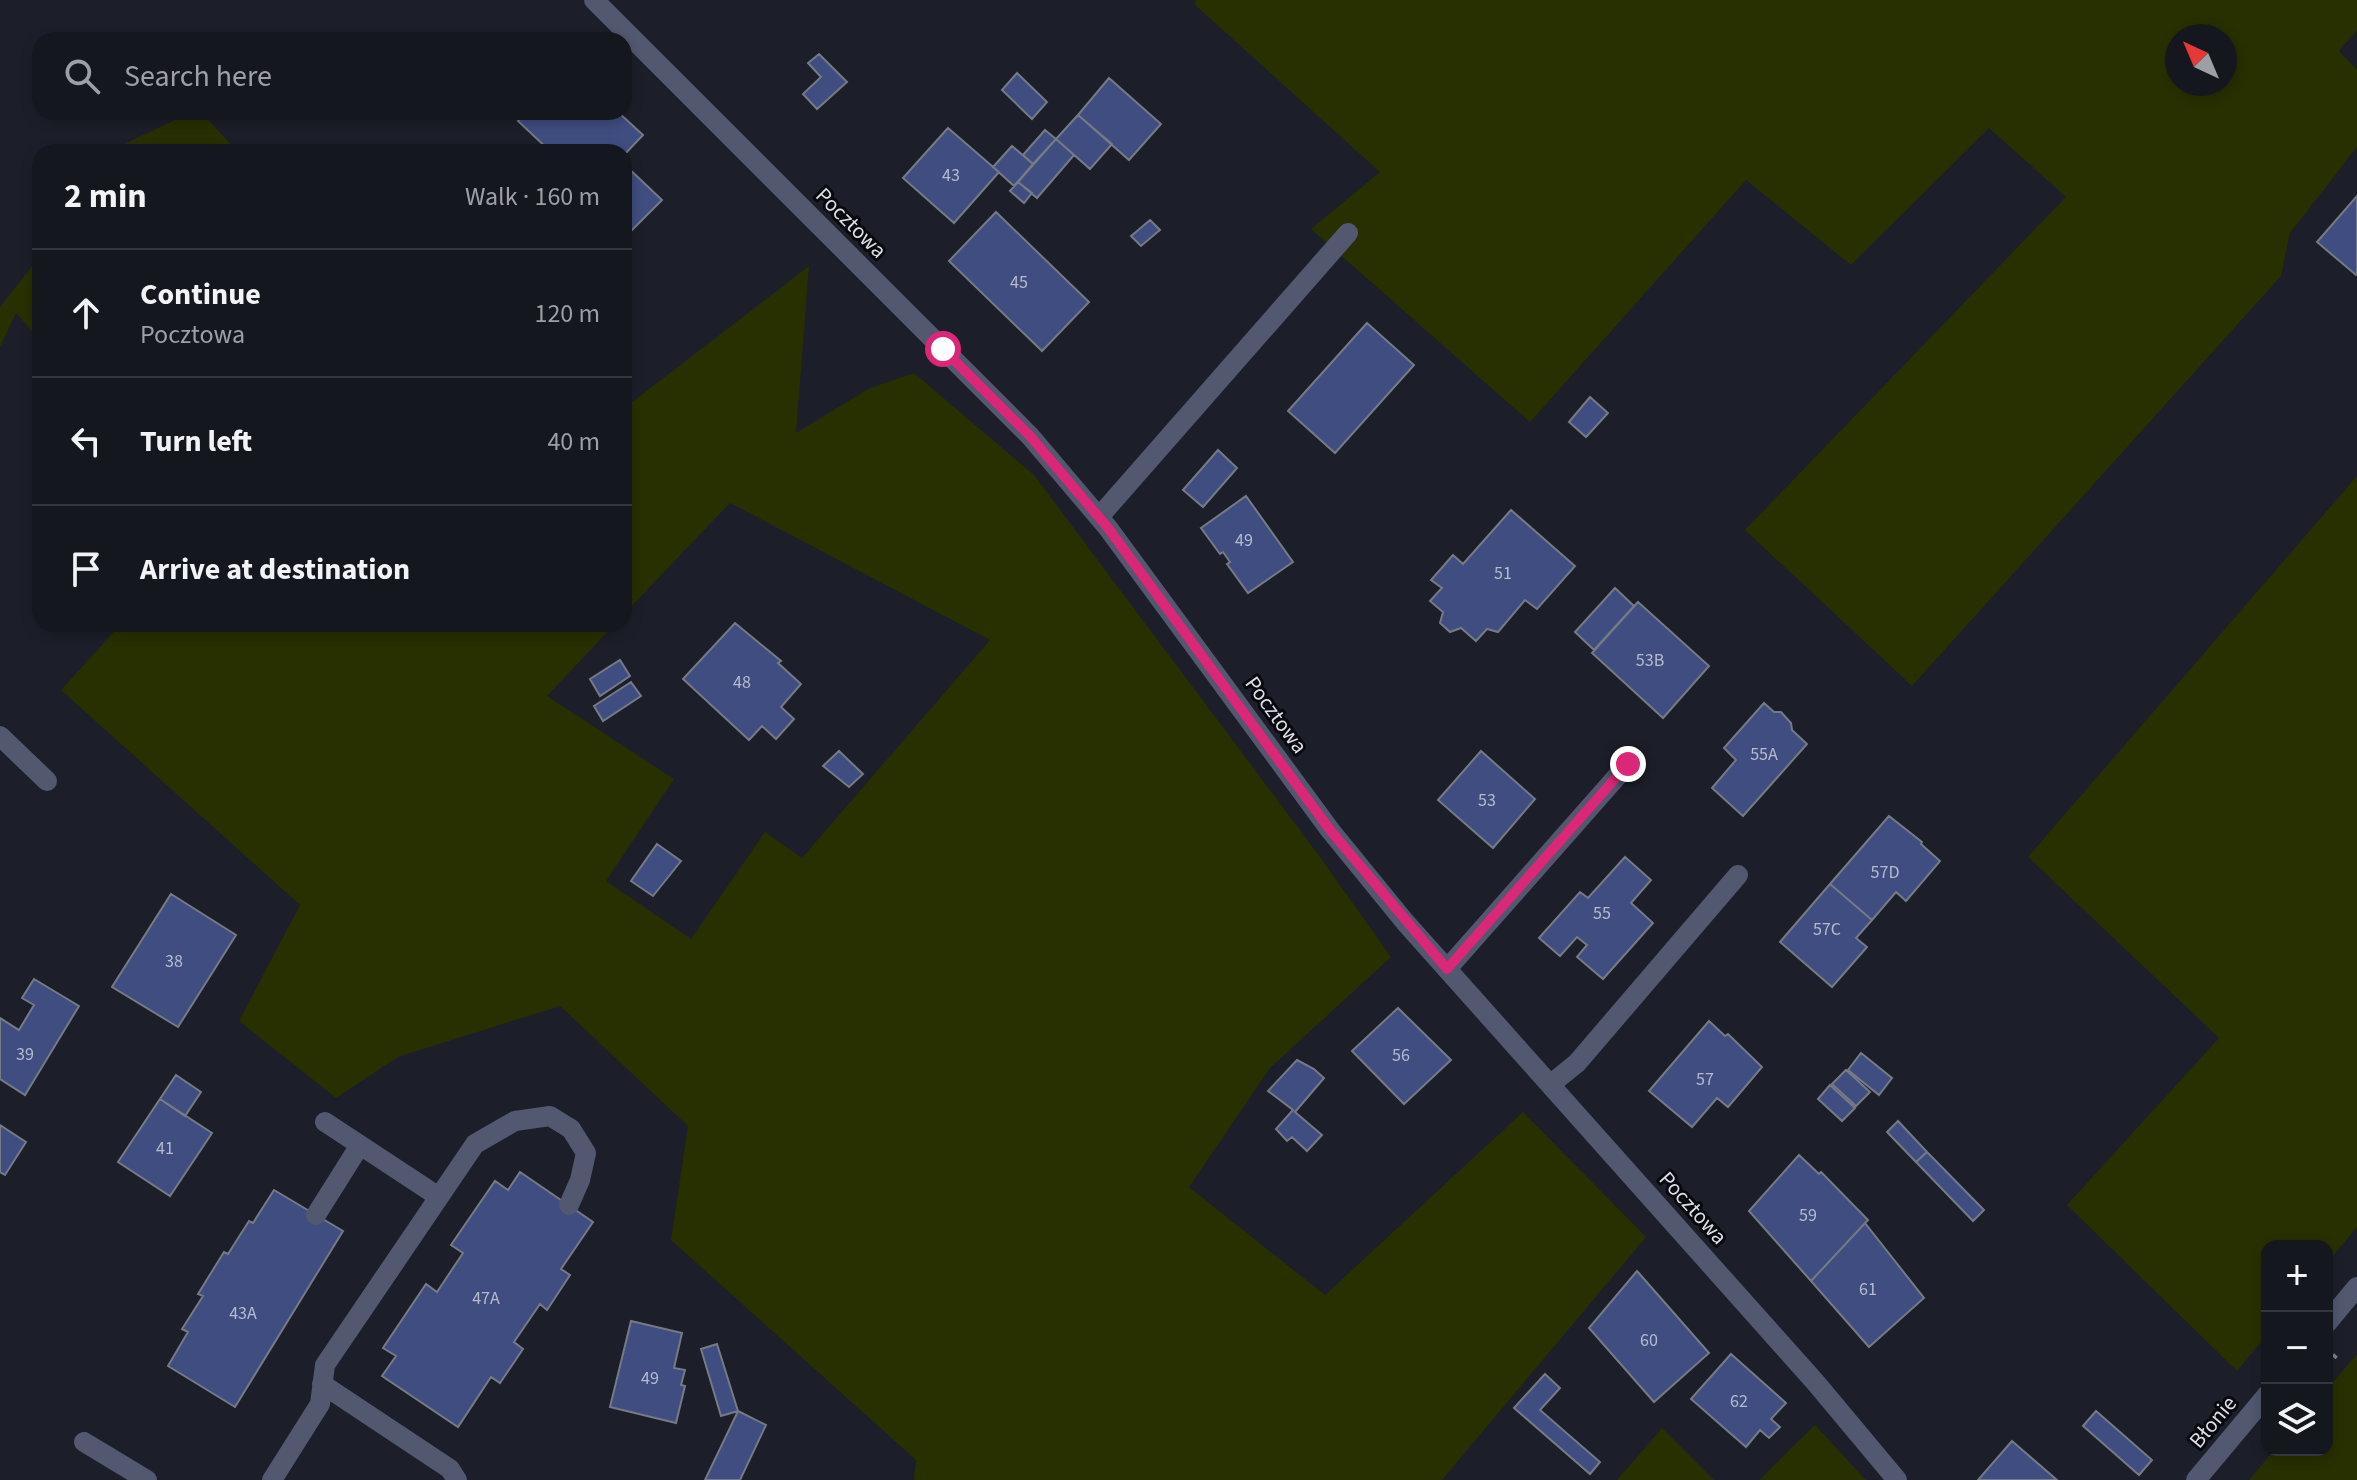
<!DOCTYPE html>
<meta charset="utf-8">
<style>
:root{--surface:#15171f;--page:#1e2028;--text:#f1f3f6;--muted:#9d9fa4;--line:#34363d}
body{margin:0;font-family:"Source Sans 3",sans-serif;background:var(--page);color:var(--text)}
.controls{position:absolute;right:24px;bottom:24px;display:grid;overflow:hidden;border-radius:16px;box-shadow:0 4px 12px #0003}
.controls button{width:72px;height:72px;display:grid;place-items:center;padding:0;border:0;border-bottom:2px solid var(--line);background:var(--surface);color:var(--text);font:40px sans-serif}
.compass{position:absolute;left:2165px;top:24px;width:72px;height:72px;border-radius:50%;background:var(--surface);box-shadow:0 4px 12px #0003;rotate:316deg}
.stop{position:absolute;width:24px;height:24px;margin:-18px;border:6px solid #db2777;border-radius:50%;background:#fff}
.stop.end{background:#db2777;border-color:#fff;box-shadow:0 2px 8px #0008}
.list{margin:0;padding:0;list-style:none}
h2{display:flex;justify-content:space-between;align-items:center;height:104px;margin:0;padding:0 32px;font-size:34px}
h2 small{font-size:26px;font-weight:400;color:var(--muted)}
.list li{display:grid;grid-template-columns:52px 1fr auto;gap:24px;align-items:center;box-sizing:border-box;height:128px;padding:0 32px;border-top:2px solid var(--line)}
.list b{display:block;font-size:30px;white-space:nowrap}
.list p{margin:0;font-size:26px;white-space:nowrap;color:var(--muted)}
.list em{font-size:26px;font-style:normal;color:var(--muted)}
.icon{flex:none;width:44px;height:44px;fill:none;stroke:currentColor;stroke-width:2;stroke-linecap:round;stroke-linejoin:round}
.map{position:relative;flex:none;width:2357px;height:1480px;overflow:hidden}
.search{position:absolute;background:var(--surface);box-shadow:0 4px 12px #0003;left:32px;top:32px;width:600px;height:88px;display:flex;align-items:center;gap:20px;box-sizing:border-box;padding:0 28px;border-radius:24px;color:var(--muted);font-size:30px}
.panel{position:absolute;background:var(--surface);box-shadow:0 4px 12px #0003;left:32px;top:144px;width:600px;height:488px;border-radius:24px}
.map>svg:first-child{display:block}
</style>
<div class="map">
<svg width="2357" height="1480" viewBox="0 0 2357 1480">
<rect width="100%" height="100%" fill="#1c1f29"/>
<path fill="#283000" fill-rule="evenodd" d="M1197 0H2357V30L2339 51 2357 70V147L2290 233 2281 276 1912 686 1745 530 2066 197 1989 128 1851 265 1746 180 1530 422 1311 229 1380 172 1194 4ZM2177 36H2225V84H2177Z
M192 112H201L238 152H117L122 145Z
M40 256V340L16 313 0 347V307Z
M809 266 796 433 870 388 914 373 1034 475 1320 857 1391 957 1270 1068 1189 1187 1325 1295 1523 1112 1646 1237 1442 1480H914L916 1460 671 1240 688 1126 560 1006 398 1057 336 1098 239 1021 300 905 61 690 121 624H615L547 696 674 779 606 881 691 939 765 832 802 858 990 640 730 503 624 614V398L631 403Z
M2357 476V1227L2327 1263V1246H2267V1335L2237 1371 2067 1205 2219 1038 2028 857Z
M2357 1354V1480H2249L2274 1450H2327V1389Z
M1815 1425 1866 1480H1759Z
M1662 1428 1714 1480H1617Z"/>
<path fill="#3f4d80" stroke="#757a86" stroke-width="2" d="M819 54 847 82 817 109 803 94 821 77 808 63Z
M1017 73 1047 102 1032 119 1002 90Z
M1109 78 1161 124 1129 160 1078 115Z
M527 112H618L643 135 624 155V152H551L518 121Z
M1078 115 1112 144 1090 169 1056 139Z
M948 128 999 172 954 223 903 178Z
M1045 130 1056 139 1033 164 1023 155Z
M1056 139 1074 155 1037 198 1018 182Z
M1012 146 1033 164 1014 186 993 167Z
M624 164 662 200 624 238Z
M1018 182 1032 193 1024 203 1010 191Z
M2357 196V274L2356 275 2317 242Z
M996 212 1089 302 1042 351 949 261Z
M1150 220 1160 230 1141 246 1131 236Z
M1367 323 1414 365 1335 453 1288 411Z
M1590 397 1608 413 1586 437 1569 422Z
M1218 450 1237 468 1203 507 1183 490Z
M1246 496 1293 562 1248 593 1227 564 1230 562 1223 552 1220 554 1201 528Z
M1511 510 1575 566 1537 609 1525 600 1498 632 1487 629 1476 641 1461 628 1450 632 1440 623 1443 612 1430 601 1442 588 1431 580 1453 555 1463 564Z
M1615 588 1634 606 1594 650 1575 632Z
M1638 602 1709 666 1663 718 1592 653Z
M735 623 781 661 778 663 801 684 781 707 794 719 776 739 762 726 749 740 683 679Z
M620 660 630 676 600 696 590 679Z
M631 682 641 696 603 721 594 706Z
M1764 703 1774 712H1781L1791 723 1792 730 1807 744 1743 816 1712 788 1736 760 1724 748Z
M839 751 863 774 849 787 823 766Z
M1481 751 1535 799 1493 848 1438 800Z
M1889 816 1922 842 1921 844 1940 861 1906 901 1896 892 1872 920 1830 884Z
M657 844 681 861 653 896 631 881Z
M1625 857 1651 880 1631 903 1653 923 1603 979 1577 957 1587 945 1577 937 1560 956 1539 938 1580 892 1588 898Z
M1830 884 1872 920 1856 938 1867 947 1832 987 1780 942Z
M171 894 236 935 178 1027 112 987Z
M34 979 79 1006 25 1095 0 1079V1018L19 1030 34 1005 22 998Z
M1398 1008 1451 1060 1404 1104 1352 1051Z
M1709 1021 1725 1036 1728 1034 1762 1067 1728 1107 1717 1098 1692 1127 1649 1091Z
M1861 1053 1892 1078 1879 1095 1848 1070Z
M1297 1060 1314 1069 1324 1078 1295 1112 1322 1135 1307 1151 1292 1137 1287 1141 1276 1129 1293 1110 1268 1091Z
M1846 1070 1870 1092 1856 1106 1832 1084Z
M176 1075 201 1092 185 1116 160 1099Z
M1830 1085 1855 1108 1842 1121 1818 1099Z
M160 1099 212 1133 170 1196 118 1162Z
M1898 1121 1927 1152 1916 1162 1887 1132Z
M0 1125 26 1142 5 1175 0 1172Z
M1927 1152 1984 1210 1973 1221 1916 1162Z
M1799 1155 1819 1174 1821 1172 1868 1220 1811 1281 1749 1211Z
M520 1172 593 1222 561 1269 570 1275 547 1310 540 1304 514 1342 523 1349 500 1383 491 1377 458 1427 382 1376 396 1356 383 1348 426 1284 437 1292 463 1253 451 1245 495 1181 508 1190Z
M274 1190 343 1231 235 1407 168 1366 188 1332 182 1329 203 1296 198 1294 224 1252 228 1254 249 1221 253 1223Z
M1865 1223 1924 1298 1869 1347 1811 1281Z
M1637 1271 1709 1353 1654 1402 1589 1328Z
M631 1321 682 1333 674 1368 685 1370 681 1385 685 1386 676 1423 610 1407Z
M717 1344 738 1411 721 1416 701 1349Z
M1731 1354 1786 1403 1771 1419 1780 1427 1769 1438 1760 1430 1746 1447 1691 1399Z
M1545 1374 1560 1388 1540 1410 1600 1462 1590 1474 1514 1408Z
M738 1411 766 1425 740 1480H705Z
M2096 1411 2152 1460 2139 1475 2083 1426Z
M2012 1441 2057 1480H1978Z"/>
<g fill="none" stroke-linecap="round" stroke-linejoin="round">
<path stroke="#81848d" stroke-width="5" stroke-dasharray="4 6" stroke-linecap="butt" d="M2327 1365 2336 1355"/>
<path stroke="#51586f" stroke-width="20" d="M1099 517 1348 233
M0 736 47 781
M1447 969 1628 764
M1551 1084 1577 1063 1738 875
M325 1122 439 1197
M316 1215 360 1145
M322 1384 450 1469 457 1480
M84 1442 147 1480
M272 1480 320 1404 325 1365 475 1144 515 1121 550 1116 571 1129 586 1153 580 1180 569 1205"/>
<path stroke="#51586f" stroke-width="20" d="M594 0 1030 436 1108 528 1330 830 1405 922 1816 1383 1897 1480"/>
<path stroke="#51586f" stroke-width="20" d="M2327 1323 2357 1287
M2196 1480 2267 1395"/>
</g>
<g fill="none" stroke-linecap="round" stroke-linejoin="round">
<path stroke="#db2777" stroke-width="10" d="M943 349 1030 436 1108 528 1330 830 1447 969 1628 764"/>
</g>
<g text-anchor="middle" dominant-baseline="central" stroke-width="6" stroke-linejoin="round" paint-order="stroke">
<g font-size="18" fill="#b6bacd">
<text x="951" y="175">43</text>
<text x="1019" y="282">45</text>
<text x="1244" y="540">49</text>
<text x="1503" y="573">51</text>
<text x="1650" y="660">53B</text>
<text x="742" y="682">48</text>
<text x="1764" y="754">55A</text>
<text x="1487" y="800">53</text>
<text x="1885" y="872">57D</text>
<text x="1602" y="913">55</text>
<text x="1827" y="929">57C</text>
<text x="174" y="961">38</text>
<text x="25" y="1054">39</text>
<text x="1401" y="1055">56</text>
<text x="1705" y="1079">57</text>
<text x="165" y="1148">41</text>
<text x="1808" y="1215">59</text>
<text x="1868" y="1289">61</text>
<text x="486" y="1298">47A</text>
<text x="243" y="1313">43A</text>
<text x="1649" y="1340">60</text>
<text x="650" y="1378">49</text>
<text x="1739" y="1401">62</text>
</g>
<g font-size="22" fill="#dddfe7" stroke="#08090e">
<text transform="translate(851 223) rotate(45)">Pocztowa</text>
<text transform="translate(1276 715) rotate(54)">Pocztowa</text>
<text transform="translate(1693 1208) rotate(48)">Pocztowa</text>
<text transform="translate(2213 1422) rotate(-50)">Błonie</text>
</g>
</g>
</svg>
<div class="controls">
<button>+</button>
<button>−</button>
<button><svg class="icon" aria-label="layers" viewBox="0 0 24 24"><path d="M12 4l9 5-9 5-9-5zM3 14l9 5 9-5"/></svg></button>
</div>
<svg class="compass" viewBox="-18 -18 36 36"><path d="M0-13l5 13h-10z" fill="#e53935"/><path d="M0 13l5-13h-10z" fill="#9d9fa4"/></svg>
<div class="stop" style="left:943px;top:349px"></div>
<div class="stop end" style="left:1628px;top:764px"></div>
<div class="search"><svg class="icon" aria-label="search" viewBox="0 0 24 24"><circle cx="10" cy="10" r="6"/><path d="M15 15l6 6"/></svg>Search here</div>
<section class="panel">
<h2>2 min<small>Walk · 160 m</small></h2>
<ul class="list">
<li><svg class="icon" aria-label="ahead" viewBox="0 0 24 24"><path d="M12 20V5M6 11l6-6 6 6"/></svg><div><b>Continue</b><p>Pocztowa</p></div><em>120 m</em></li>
<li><svg class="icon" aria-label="left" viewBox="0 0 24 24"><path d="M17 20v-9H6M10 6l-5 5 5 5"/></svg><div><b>Turn left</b></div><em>40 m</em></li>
<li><svg class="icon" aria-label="arrive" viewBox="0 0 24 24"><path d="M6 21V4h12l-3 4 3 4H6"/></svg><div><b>Arrive at destination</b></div></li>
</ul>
</section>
</div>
